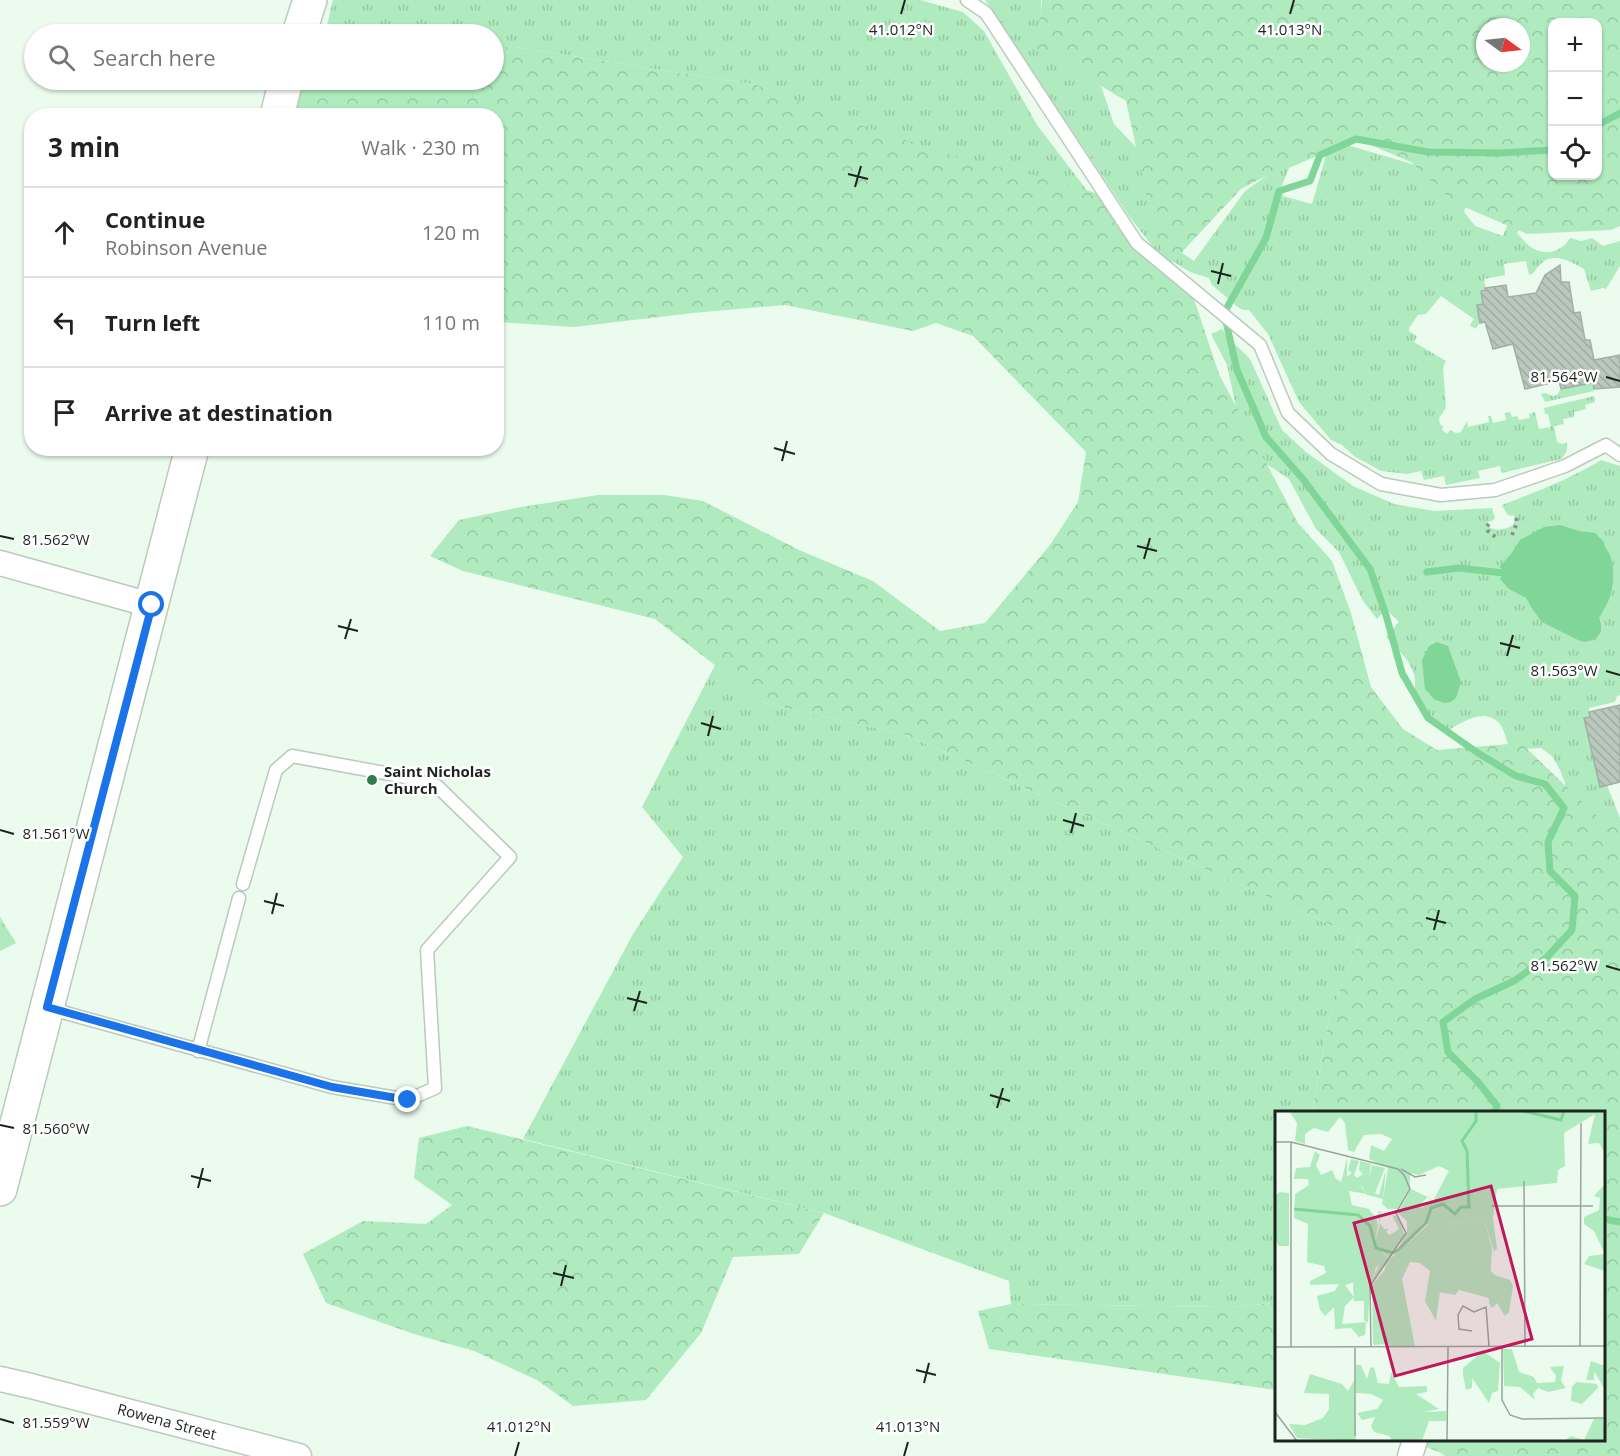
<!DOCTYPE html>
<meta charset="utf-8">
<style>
:root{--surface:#fff;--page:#f6f6f6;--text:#222;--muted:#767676;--line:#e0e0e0}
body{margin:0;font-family:"Open Sans",sans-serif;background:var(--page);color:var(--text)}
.controls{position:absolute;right:18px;top:18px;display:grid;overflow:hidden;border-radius:12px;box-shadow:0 2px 4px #0004}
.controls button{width:54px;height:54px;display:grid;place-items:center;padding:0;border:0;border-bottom:2px solid var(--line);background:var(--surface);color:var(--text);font:30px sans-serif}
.compass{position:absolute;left:1476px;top:18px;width:54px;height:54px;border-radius:50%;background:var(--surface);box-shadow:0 2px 4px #0004;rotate:105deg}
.stop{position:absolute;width:18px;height:18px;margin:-14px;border:4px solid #1a73e8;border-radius:50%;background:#fff}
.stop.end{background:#1a73e8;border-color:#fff;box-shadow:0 2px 6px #0008}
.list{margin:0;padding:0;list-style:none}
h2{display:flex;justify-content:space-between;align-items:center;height:78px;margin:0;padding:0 24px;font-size:26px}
h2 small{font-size:20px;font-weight:400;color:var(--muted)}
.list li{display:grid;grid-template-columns:39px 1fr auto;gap:18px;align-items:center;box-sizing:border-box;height:90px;padding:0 24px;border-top:2px solid var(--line)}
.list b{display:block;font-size:22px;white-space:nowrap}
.list p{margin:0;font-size:20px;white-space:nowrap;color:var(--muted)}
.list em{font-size:20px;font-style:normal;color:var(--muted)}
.icon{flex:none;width:33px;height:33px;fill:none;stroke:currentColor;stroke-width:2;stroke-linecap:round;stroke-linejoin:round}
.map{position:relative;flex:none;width:1620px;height:1456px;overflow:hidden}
.search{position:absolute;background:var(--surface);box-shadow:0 2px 4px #0004;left:24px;top:24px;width:480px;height:66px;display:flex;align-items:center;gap:15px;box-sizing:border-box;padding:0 21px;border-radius:33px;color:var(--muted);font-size:22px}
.panel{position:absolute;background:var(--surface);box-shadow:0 2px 4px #0004;left:24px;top:108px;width:480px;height:348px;border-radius:24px}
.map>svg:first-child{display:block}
</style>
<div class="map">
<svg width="1620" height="1456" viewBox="0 0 1620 1456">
<defs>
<pattern id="grass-tufts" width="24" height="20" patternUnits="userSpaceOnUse" patternTransform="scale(1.5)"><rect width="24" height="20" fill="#afebbe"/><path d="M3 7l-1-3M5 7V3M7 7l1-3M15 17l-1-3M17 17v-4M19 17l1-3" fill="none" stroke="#96c9a3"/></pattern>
<pattern id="forest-crowns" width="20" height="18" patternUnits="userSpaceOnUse" patternTransform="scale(1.5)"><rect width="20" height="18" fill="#afebbe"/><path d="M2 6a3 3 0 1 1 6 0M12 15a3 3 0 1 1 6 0" fill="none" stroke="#96c9a3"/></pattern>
<pattern id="building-back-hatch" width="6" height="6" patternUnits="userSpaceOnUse" patternTransform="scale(1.5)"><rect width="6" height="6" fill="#b9c8bc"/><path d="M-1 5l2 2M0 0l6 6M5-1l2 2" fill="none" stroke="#9faca1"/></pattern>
</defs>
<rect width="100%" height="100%" fill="#ebfcef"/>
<path fill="url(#grass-tufts)" d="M333 0H920L963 12 984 31 1037 125 1102 210 1097 222 757 85 514 47H494V34H367L327 25Z
M985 0H1041L1040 45 1101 86 1114 124 1136 147 1152 174 1175 248 1194 261 1245 191 1286 162 1289 168 1281 188 1283 196 1312 204 1327 152 1344 144 1473 182 1464 212 1475 226 1503 236 1510 218H1525L1517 233C1521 237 1526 244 1531 247 1546 257 1561 252 1570 238L1581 241 1592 238 1603 246 1620 241V266L1606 289 1603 288 1591 291 1584 269C1573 263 1559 254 1546 260 1541 262 1536 270 1532 274L1529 275 1526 261 1504 264 1505 275 1484 279 1486 290 1481 292 1483 304 1477 305 1480 323 1475 329 1470 325 1474 319 1441 296 1426 314 1418 315 1409 328V331L1417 336 1414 342 1446 361 1443 367 1446 408 1439 418 1440 424 1443 427 1442 430 1447 434 1450 430 1456 433 1461 432 1467 421 1468 427 1489 422 1488 416H1491L1493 423 1506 420 1505 413 1510 412 1512 417 1517 416 1519 420 1530 418 1529 414 1535 412 1539 429 1551 427 1548 414H1545L1544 408 1594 396 1595 402 1585 405 1586 409 1574 412V417L1563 419 1564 424 1554 426 1557 442 1563 444 1567 442C1568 450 1566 454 1561 459L1502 473 1500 466 1478 471 1480 478 1446 485 1444 476 1424 480 1421 471 1407 474 1381 471 1354 456 1342 445 1331 440 1299 402 1268 334 1249 310H1244L1239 308 1212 285 1209 278 1190 272 1156 251 1129 216Z
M1222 329 1224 331 1226 337 1238 347 1250 359 1282 430 1306 452 1353 486 1394 504 1434 511 1492 508 1495 518 1492 521 1487 522V526C1497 532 1504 530 1513 525L1515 519 1514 515 1510 516 1507 514 1502 505C1536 492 1570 479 1601 460L1620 466V695L1617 696 1615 702 1589 708 1590 717 1584 719 1600 786 1607 785 1620 818V892L1563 858 1565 783 1560 770 1552 756 1541 748 1510 750C1507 742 1504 728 1499 723 1483 706 1460 724 1445 732 1436 726 1419 712 1416 702 1414 693 1416 683 1414 674 1409 659 1396 647 1386 637L1399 622 1386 609 1377 619 1363 601 1339 552 1316 529 1289 479 1253 455 1242 435 1227 365 1211 334Z
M1593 383 1594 391 1545 402 1541 394 1545 393 1553 396 1557 395 1562 387Z
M715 665 764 703 906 735 1360 938 1329 1020 1312 1112H1276V1303L1227 1307 1011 1304 1009 1281 824 1213 523 1139 633 934 683 857 642 807Z"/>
<path fill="url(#forest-crowns)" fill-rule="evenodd" d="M1042 0H1620V226L1611 230 1527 234 1453 202 1411 162 1356 139 1289 168 1268 175 1241 189 1167 268 1190 287 1219 374 1298 523 1332 561 1351 613 1371 687 1403 729 1437 750 1521 743 1598 817 1620 827V1456H1445L1441 1453 1409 1440H1604V1112H1312L1329 1020 1360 938 906 735 764 703 655 619 463 571 430 556 459 520 521 507 598 495H664L703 501 799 550 873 581 940 631 985 623 1050 545 1078 502 1086 452 973 336 936 323 913 331 785 305 693 313 574 327 497 322 496 116H277L286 80H494V47H514L757 85 853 123 962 158 1073 185 1106 197 1137 243 1166 266 1150 212 1126 101 1101 86 1059 58 1036 49ZM1552 22H1598V176H1552ZM1485 27H1521V63H1485Z
M0 917 16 943 0 951Z
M467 1126 824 1213 799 1254 733 1257 701 1333 646 1400 573 1406 537 1380 474 1351 414 1334 326 1303 303 1254 363 1221 426 1224 452 1205 414 1178 419 1138Z
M1276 1303V1390L989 1349 978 1311 1011 1304 1227 1307Z"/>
<path fill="#80d598" d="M1560 525 1579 531 1595 533 1604 542C1604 548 1608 550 1610 555 1615 568 1614 589 1608 602 1605 607 1602 613 1599 618L1601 624V632L1595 639 1585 642 1578 640 1542 622 1533 610 1526 598 1509 589 1500 579 1504 572 1500 567 1501 565 1511 554 1520 540 1544 527Z
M1437 642 1448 646 1461 682 1456 698 1451 702 1445 703 1435 700 1425 689 1422 660 1429 646Z"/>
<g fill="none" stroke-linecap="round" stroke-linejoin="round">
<path stroke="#80d598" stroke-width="7" d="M1598 125 1620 113
M1427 572 1459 568 1503 573
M1495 1112 1497 1106 1478 1082 1448 1052 1443 1022 1475 999 1514 981 1546 958 1572 930 1575 896 1550 871 1548 842 1564 808 1545 784 1516 776 1478 753 1428 718 1402 673 1386 615 1370 569 1303 479 1266 437 1237 370 1224 313 1266 238 1279 191 1310 181 1320 155 1356 139 1428 152 1500 153 1552 150
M1604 1219 1620 1222"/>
</g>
<path fill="url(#building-back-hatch)" stroke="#a1b0a4" stroke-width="1.5" d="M1560 265 1561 282H1569L1574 313 1580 312 1585 340H1590L1594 360 1620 355V387L1594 389 1593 383 1561 389 1559 381 1525 389 1513 344 1493 349 1485 322 1480 323 1477 305 1483 304 1481 291 1486 290 1485 288 1506 285 1508 297 1536 293 1545 275Z
M1620 705V782L1600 787 1584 718 1590 717 1589 712Z"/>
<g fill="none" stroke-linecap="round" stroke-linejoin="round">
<defs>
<path id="service" d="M967 0 986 13 1137 243 1260 345 1288 413 1331 454 1381 484 1441 495 1495 490 1565 466 1606 445 1620 455
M48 1008 332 1087 408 1100 435 1088 427 950 510 857 437 786 401 776 292 756 276 770 243 884
M198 1051 239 898"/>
<path id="minor" d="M0 563 151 605
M0 1379 31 1386 299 1456
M1410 1456 1415 1440"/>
<path id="secondary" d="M299 34 310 0
M277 116 286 80
M0 1189 192 448"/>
</defs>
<use href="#service" stroke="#bacabe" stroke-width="15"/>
<use href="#minor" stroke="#bacabe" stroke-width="27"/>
<use href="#secondary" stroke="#bacabe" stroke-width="36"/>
<path stroke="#87938a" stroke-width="4" stroke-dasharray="3 4.5" stroke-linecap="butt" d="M1489 524 1486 527 1488 531 1498 539
M1512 535 1517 523 1516 517"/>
<use href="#service" stroke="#fff" stroke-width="12"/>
<use href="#minor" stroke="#fff" stroke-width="24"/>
<use href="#secondary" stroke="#fff" stroke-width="33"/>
</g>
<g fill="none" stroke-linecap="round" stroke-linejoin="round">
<path stroke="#1a73e8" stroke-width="8" d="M152 605 47 1007 332 1087 408 1100"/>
</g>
<path fill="none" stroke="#1d231e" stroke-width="2" d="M901 14 905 0M1290 14 1294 0M848 174 868 179M855 187 861 166M1211 271 1231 276M1218 284 1223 263M1606 377 1620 381M774 448 795 454M782 461 787 441M0 536 14 539M1137 546 1157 551M1144 559 1150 538M338 626 358 631M345 639 351 619M1500 643 1520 648M1507 656 1513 635M1606 671 1620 675M701 723 721 729M708 736 713 716M1063 820 1084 826M0 830 14 834M1071 833 1076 813M264 901 284 906M272 914 277 893M1426 918 1446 923M1434 930 1439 910M1606 966 1620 970M627 998 647 1003M634 1011 640 991M990 1095 1010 1101M997 1108 1003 1088M0 1125 14 1128M191 1176 211 1181M198 1188 203 1168M553 1273 574 1278M561 1286 566 1265M916 1370 936 1375M924 1383 929 1363M0 1419 14 1423M515 1456 519 1442M904 1456 908 1442"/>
<circle fill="#307c4a" stroke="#fff" stroke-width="2" cx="372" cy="780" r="6"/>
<g text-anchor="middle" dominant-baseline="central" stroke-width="5" stroke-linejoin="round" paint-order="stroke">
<g font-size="15" font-weight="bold" fill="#1d231e" stroke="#fff" text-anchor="start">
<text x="384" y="771">Saint Nicholas<tspan x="384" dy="17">Church</tspan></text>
</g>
<g font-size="15" fill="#1d231e" stroke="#fff">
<text transform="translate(167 1421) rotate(15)">Rowena Street</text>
</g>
</g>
<g transform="translate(1275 1111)">
<rect width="330" height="330" fill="#ebfcef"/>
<path d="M72 47V66L77 62 73 59 76 48 84 50 79 64 82 67 88 63 84 59 85 50 96 53 94 69 97 54 110 57 100 82 104 84 111 57 108 88 92 84 87 75 66 72ZM136 78 153 86 144 94 146 97 156 91 154 85 161 96 152 100 151 113 121 142 132 121V110L123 102ZM103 100 109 101 105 102V112L109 118H114L111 121 115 124 124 118 117 104 124 106 129 123 114 150 95 172 93 212 89 209V190H79L78 174 79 170 98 166 107 148 114 146 99 134 105 113ZM209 109 217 137 214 187 184 179 180 184 164 181 174 113ZM112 156 114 233 98 234 97 174Z" fill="#afebbe"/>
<path d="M14 0H330V42L324 32 313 33 320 3 289 22 290 55 283 59 282 72 222 78 218 107 222 138 219 140 209 109 174 113 161 210 150 190 155 160 145 152 135 151 127 168 140 236H114L109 191 110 156 115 149 101 156 98 166 70 174 79 186 70 195 67 213 91 211 90 224 84 226 76 217 60 218 59 196 50 205 45 199 42 185 60 180 64 173 35 174V170L51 162 49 155 32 151 33 113 19 107 20 83 34 74 33 68H19L21 57 35 56 40 40 45 44 41 54 46 64 57 59 61 68 69 72 80 67 92 83 74 80 77 94 94 98 101 107 103 115 99 134 115 148 153 114 151 103 174 60 164 55 144 64 135 62V77L123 98H113L107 93 113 57 94 48 96 34 109 40 117 28 106 23 89 24 79 41 73 39 70 12 65 6 53 21 39 17 30 23V33L20 30 22 12ZM330 73V160L309 153 314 145 330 143 319 120 309 113V106L324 99 325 87 319 85ZM5 81 14 82V135H4L0 129V84ZM213 157 220 164 235 169 238 175 234 201 230 205 222 192 217 197 214 192ZM228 238H237L244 261 259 266 262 272 280 271 281 265 275 256 289 255 286 270 291 277 273 281 263 277 258 283 260 289 245 276 229 275ZM208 240 225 252 223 280 217 282 214 292 197 267V277L191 279 188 264V257ZM316 250 330 255V279L319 260V269H311ZM81 254H86L92 268 95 257 99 256 103 272 114 273 116 261 124 276 152 275V281L141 283 164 298 149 301 171 300V310H154L147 330H118L114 325 99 321 96 315 100 306 87 309 82 302 102 298 108 289 96 283 81 282ZM35 263 67 273 73 280 79 270 81 330 22 327 14 313 30 314 48 307 54 298V283L29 282ZM302 271 322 273 323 277 307 293 296 290 297 275ZM319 308H328L330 330H289L296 325 309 329Z" fill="#afebbe"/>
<path fill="none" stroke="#80d598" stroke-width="3" d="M248 0 286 9 289 0M19 98 83 104 95 115 101 137 118 142 123 139 151 112 156 97 168 93 180 103 186 96H194L192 40 187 30 201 10V0"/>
<path fill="none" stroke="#99a59b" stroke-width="1.5" d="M0 31H16L123 58 129 64 135 78 121 102 131 122 95 175 96 236M16 31V236M126 58 140 66 151 64M249 70 250 235M217 95H318M197 220 184 218 183 204 188 195 199 201 211 196 214 235M227 235V289L235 304 247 308 330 307M305 235 306 12M0 236 330 235M80 236V325M0 301 22 330M172 330 173 236"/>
<path fill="#c2185b" fill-opacity="0.15" stroke="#c2185b" stroke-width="3" d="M216 75 257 228 120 265 79 112Z"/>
<rect width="330" height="330" fill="none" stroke="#1d231e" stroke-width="3"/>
</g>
<g font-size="15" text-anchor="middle" fill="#1d231e" stroke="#fff" stroke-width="5" stroke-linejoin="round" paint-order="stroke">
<text x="901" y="35">41.012°N</text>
<text x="1290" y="35">41.013°N</text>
<text x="1564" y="382">81.564°W</text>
<text x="56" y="545">81.562°W</text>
<text x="1564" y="676">81.563°W</text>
<text x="56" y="839">81.561°W</text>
<text x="1564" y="971">81.562°W</text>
<text x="56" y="1134">81.560°W</text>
<text x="56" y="1428">81.559°W</text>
<text x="519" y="1432">41.012°N</text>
<text x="908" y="1432">41.013°N</text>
</g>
</svg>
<div class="controls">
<button>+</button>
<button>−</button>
<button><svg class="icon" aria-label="locate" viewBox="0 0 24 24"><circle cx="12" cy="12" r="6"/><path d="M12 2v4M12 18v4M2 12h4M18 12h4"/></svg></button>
</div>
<svg class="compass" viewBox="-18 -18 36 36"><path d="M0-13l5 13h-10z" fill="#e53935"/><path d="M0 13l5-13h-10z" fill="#767676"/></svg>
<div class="stop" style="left:152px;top:605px"></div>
<div class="stop end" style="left:408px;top:1100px"></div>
<div class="search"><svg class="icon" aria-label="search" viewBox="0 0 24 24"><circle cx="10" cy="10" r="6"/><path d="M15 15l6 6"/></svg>Search here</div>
<section class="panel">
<h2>3 min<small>Walk · 230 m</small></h2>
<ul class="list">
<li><svg class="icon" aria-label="ahead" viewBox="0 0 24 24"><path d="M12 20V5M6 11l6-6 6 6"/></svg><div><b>Continue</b><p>Robinson Avenue</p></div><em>120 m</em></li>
<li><svg class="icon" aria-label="left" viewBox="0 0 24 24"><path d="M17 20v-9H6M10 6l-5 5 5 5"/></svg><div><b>Turn left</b></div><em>110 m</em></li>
<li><svg class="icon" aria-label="arrive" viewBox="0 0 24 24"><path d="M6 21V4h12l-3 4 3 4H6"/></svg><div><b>Arrive at destination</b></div></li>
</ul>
</section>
</div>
